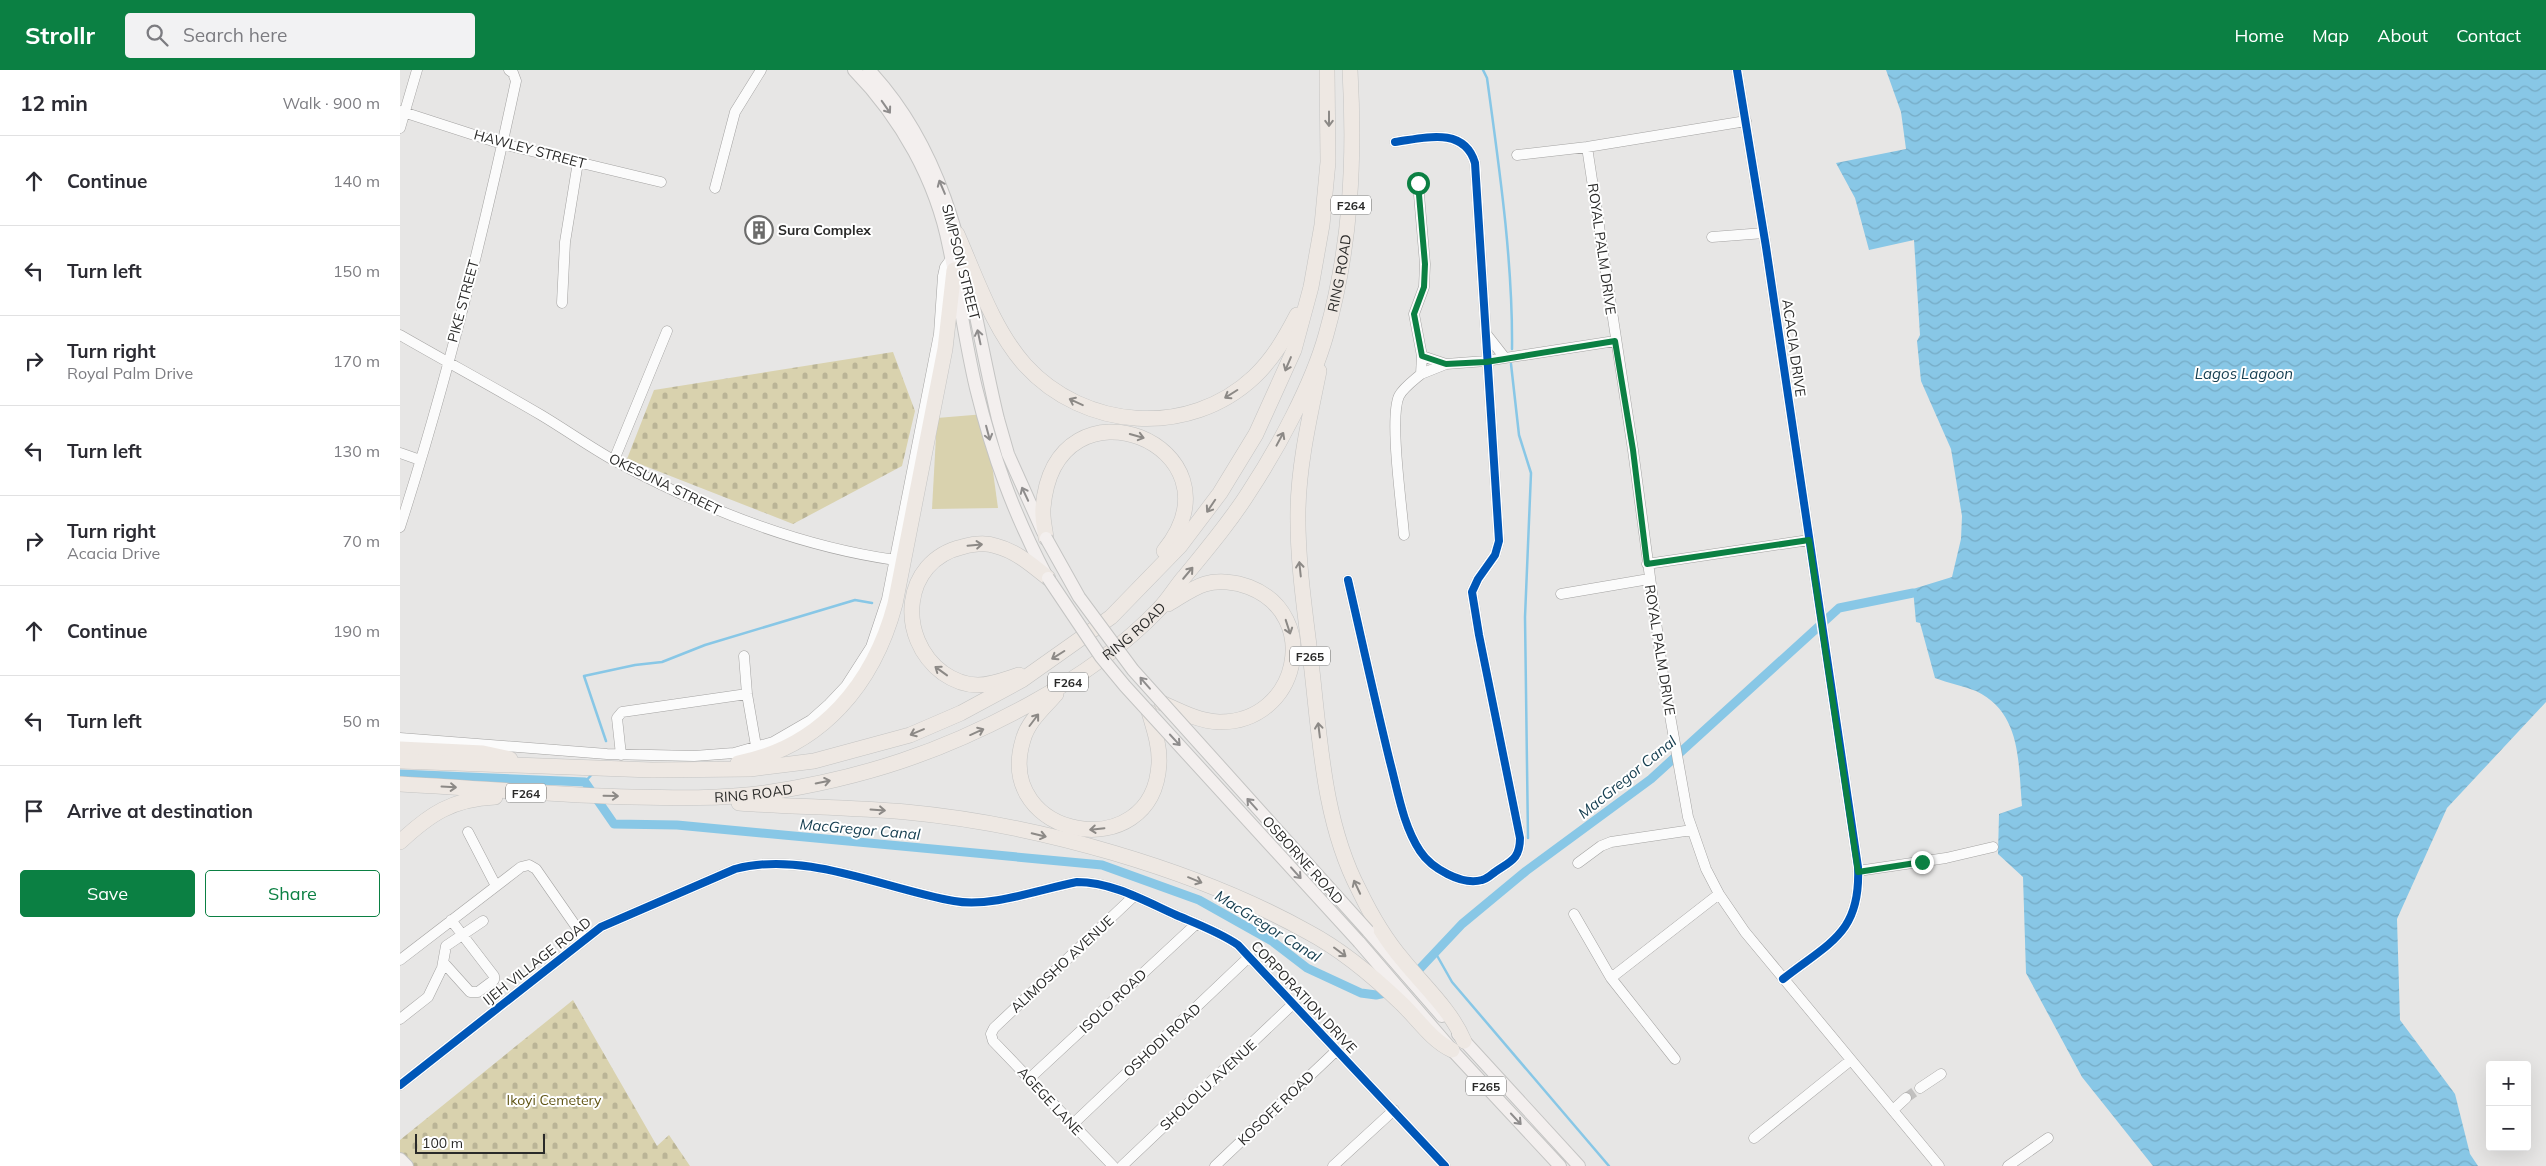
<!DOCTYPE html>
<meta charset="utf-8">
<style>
:root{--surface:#fff;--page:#f2f2f3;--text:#2b2b33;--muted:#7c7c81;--line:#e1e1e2;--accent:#0b8043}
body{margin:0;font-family:Mulish,sans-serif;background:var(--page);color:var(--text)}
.controls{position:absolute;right:15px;bottom:15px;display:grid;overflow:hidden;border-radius:5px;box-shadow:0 5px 20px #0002}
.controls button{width:45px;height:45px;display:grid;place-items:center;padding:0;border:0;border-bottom:1px solid var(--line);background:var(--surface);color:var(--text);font:25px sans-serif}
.scale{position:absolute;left:15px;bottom:12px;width:130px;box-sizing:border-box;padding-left:5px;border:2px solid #2a2a29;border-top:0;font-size:14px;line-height:18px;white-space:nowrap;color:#2a2a29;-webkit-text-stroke:4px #fff;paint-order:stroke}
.stop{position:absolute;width:15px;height:15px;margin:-11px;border:4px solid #0b8043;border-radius:50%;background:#fff}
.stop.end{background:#0b8043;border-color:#fff;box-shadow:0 1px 5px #0008}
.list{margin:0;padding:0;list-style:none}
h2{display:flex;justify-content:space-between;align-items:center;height:65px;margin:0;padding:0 20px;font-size:21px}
h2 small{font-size:16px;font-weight:400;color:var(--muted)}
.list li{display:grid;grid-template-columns:32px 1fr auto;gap:15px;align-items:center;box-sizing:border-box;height:90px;padding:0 20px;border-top:1px solid var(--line)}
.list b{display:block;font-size:19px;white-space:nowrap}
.list p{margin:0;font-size:16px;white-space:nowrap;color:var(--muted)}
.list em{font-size:16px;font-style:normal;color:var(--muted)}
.actions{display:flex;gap:10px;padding:15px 20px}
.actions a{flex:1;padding:11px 0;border:1px solid var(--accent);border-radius:5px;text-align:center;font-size:18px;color:var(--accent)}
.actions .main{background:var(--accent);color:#fff}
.icon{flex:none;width:28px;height:28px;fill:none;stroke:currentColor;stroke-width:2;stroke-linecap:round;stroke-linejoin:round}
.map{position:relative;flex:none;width:2146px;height:1096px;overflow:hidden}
header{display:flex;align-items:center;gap:30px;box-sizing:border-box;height:70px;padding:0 25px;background:var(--accent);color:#fff}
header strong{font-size:24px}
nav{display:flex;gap:28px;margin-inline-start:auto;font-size:18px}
.search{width:350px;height:45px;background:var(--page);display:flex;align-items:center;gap:12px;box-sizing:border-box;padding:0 18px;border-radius:5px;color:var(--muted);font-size:19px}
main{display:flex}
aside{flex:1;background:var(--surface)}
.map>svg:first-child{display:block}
</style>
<header>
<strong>Strollr</strong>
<div class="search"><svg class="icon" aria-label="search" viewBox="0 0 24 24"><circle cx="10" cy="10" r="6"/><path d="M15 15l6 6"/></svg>Search here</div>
<nav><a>Home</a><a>Map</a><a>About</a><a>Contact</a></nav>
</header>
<main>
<aside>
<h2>12 min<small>Walk · 900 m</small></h2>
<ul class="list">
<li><svg class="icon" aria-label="ahead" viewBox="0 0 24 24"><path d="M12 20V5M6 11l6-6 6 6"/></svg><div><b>Continue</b></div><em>140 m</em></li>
<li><svg class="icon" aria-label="left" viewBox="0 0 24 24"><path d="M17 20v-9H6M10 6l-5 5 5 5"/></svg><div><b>Turn left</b></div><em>150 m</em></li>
<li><svg class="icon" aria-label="right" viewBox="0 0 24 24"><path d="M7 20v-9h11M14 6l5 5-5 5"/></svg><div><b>Turn right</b><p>Royal Palm Drive</p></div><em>170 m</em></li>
<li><svg class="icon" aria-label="left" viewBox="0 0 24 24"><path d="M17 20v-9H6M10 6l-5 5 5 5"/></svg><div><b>Turn left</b></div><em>130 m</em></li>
<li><svg class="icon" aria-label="right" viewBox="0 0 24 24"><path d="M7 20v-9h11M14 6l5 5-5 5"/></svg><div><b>Turn right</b><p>Acacia Drive</p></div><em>70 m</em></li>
<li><svg class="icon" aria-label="ahead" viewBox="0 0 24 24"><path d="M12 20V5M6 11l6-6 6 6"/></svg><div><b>Continue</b></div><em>190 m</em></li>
<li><svg class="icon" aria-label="left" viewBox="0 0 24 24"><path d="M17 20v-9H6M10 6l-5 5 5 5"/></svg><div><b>Turn left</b></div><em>50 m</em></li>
<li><svg class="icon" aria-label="arrive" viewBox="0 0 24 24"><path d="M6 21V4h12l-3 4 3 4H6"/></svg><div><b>Arrive at destination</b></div></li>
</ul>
<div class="actions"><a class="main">Save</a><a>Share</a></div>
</aside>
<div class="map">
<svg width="2146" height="1096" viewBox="0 0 2146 1096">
<defs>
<pattern id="cemetery-stones" width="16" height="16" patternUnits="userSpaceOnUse" patternTransform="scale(1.25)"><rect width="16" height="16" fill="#d9d2ae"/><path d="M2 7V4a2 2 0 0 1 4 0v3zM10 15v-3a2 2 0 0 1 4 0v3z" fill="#bab496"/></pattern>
<pattern id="water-waves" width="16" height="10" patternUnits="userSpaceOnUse" patternTransform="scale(1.25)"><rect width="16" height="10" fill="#88c7e6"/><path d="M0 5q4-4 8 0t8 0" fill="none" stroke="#76abc5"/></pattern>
</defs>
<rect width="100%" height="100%" fill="#e7e6e5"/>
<path fill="#d9d2ae" d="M585 344 598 438 532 439 537 348Z"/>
<path fill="url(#cemetery-stones)" d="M493 282 515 341 502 396 393 454 227 389 254 320Z
M173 930 257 1076 269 1065 290 1096H0L7 1090 0 1082V1070Z"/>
<path fill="url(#water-waves)" d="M1486 0H2146V632L2047 738 1997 849 2000 950 2055 1024 2070 1084 2078 1096H1753L1682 1007 1626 903 1623 807 1598 784 1599 744 1622 736C1618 693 1622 643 1576 621 1563 616 1548 613 1535 608L1520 553 1516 552 1513 519 1552 507 1561 469 1562 446 1551 379 1521 311 1517 271 1520 265 1514 170 1469 180 1455 128 1436 93 1506 79 1501 42Z"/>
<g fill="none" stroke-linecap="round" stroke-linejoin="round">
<path stroke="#88c7e6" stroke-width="2.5" d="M1083 0 1087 8C1099 96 1113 191 1112 279
M1111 294 1119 365 1131 403 1125 547 1128 768
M206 671 184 606 235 595 262 592 305 575 455 530 472 533
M185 712 193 703
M1035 882 1052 912 1209 1096"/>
<path stroke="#88c7e6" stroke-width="9" d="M0 704 185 712 214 754 277 755 702 795 799 830 872 871 907 898 961 923 976 925 990 922
M1013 906 1062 854 1126 801 1251 709 1439 538 1513 523"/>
<path stroke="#c1c0bf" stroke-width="10" stroke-dasharray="10 5" stroke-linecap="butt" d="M1506 1028 1520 1018"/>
<defs>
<path id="minor" d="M1337 0 1366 177 1458 797C1461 863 1430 872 1383 909
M0 41 102 74 261 112
M0 58 17 0
M1187 77 1233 380 1264 612 1288 747 1306 799 1319 824 1345 862 1539 1096
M1117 85 1187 77 1346 51
M315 118 335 42 361 0
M1312 167 1364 163
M162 233 165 172 178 92
M0 265C47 292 95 318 141 345 166 360 190 377 215 391 302 438 397 476 495 490
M1087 265 1105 288
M1022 286 1046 294
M1021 304 1046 294 1086 291 1215 271
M0 383 20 390
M214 390 267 261
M0 457C47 311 84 161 116 11L113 3 109 0
M1004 465C1002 437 989 348 999 326 1003 318 1014 310 1021 304L1022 286 1014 244 1024 217 1025 194 1018 113
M1247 494 1409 470
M948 510C962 571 975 631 990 692 998 722 1003 755 1020 781 1031 798 1062 816 1082 810 1087 809 1091 805 1095 802 1111 791 1120 789 1120 768L1079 565 1072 522 1078 509 1095 485 1099 471 1075 93C1064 56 1024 68 995 72
M1161 524 1249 509
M344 586 347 624 356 676
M0 668 207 684 294 686 334 683 373 672 411 650 429 634 446 616 471 577 487 529 539 264 543 206 545 197 551 189
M221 685 217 648 222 642 347 624
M68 762 96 816
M1178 793 1201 776 1211 772 1292 760
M1458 801 1546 788 1593 777
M1174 844 1211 908 1275 989
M0 890 121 797 129 795 136 799 184 868
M43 892 70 922H78L94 910V906L51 850
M1211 908 1319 824
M0 949 28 927 42 898 46 876 83 851
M630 1008 796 854
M0 1015 201 857 335 799C405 780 485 819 554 831 591 838 640 819 677 812 712 812 745 831 776 845 797 854 819 862 838 875L1045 1096
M1520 1018 1541 1004
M1493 1040 1506 1028
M673 1054 850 886
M1354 1068 1451 990
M713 1096 593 971 591 964 594 958 734 826
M722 1096 894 933
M815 1096 937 980
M933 1096 994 1040
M1608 1096 1648 1068"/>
<path id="major" d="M454 0C501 48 536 111 549 177 559 224 565 272 576 318 593 387 613 442 646 505
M469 0C560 97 568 225 598 349L608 384 643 462
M968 861 1042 946
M959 872 1052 980 1160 1096
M1058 964 1179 1096
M0 1089 7 1096"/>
<g id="highway">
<path d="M557 164C576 207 593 259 625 295 684 360 789 368 854 307 873 289 885 268 897 245"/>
<path d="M919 301C910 346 899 392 898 439 897 490 905 541 911 592 920 668 923 751 959 820 971 845 985 869 1003 890 1024 916 1051 940 1064 971"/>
<path d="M646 468C645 459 642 448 643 438 655 297 849 376 764 481"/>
<path d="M619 605C606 609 592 615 578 615 565 615 553 610 543 603 496 568 502 491 562 477 573 474 585 472 596 476 616 481 632 495 648 508"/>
<path d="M656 624C644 638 628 651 623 670 593 769 753 798 759 694 760 676 754 659 749 642"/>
<path d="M762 633C780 641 798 651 819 652 899 653 922 545 849 517 836 512 819 510 805 514 792 518 780 527 768 534"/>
<path d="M0 679 83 683 110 689"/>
<path d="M0 691 252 700 350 699 414 691 510 665 561 643 622 610 711 547 780 476 820 423 856 364 894 280 911 217 922 155 928 92 927 0"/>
<path d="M338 693C422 677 474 613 495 534L545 279 554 200"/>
<path id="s1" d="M0 714C77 718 154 725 232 727 276 728 321 729 365 723 464 708 542 682 630 634 676 609 722 578 759 539 769 529 776 516 785 506 808 478 830 452 849 422 878 378 912 315 926 265 951 177 955 90 950 0"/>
<path d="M339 733C395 737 451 737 506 742 636 754 795 799 908 862 942 880 973 906 1001 933 1018 949 1031 970 1052 980"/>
<path d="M0 772C30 744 52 729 95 727"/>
</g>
</defs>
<use href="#minor" stroke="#a4a3a2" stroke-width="11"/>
<use href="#major" stroke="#c4c4c3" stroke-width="14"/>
<use href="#highway" stroke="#c4c4c3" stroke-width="16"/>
<use href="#minor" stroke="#fbfbfb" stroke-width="10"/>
<use href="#major" stroke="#f3efee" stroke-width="12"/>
<use href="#highway" stroke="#eee8e3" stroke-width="15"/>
<defs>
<path id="major-bridge" d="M646 468 679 527 733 600 968 861
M648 508 701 587 725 616 959 872"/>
</defs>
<use href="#major-bridge" stroke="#c4c4c3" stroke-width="14" stroke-linecap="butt"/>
<use href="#major-bridge" stroke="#f3efee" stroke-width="12"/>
<defs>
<path id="cycleway" d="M1337 0 1366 177 1458 797C1461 863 1430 872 1383 909
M948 510C962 571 975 631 990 692 998 722 1003 755 1020 781 1031 798 1062 816 1082 810 1087 809 1091 805 1095 802 1111 791 1120 789 1120 768L1079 565 1072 522 1078 509 1095 485 1099 471 1075 93C1064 56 1024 68 995 72
M0 1015 201 857 335 799C405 780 485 819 554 831 591 838 640 819 677 812 712 812 745 831 776 845 797 854 819 862 838 875L1045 1096"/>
</defs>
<use href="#cycleway" stroke="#fff" stroke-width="11"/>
<use href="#cycleway" stroke="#0057b8" stroke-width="8"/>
</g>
<defs><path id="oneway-shaft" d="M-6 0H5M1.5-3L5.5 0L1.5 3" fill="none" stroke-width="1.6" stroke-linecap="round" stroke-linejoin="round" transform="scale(1.25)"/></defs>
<g stroke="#8e8c8c">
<use href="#oneway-shaft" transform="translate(486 37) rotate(55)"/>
<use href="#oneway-shaft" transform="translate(542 117) rotate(-113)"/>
<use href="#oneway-shaft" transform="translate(579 267) rotate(-102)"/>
<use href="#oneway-shaft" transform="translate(588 363) rotate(75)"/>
<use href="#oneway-shaft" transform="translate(625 424) rotate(-115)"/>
<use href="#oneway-shaft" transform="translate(745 613) rotate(-131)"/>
<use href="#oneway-shaft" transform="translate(775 670) rotate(47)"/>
<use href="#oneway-shaft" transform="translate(852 734) rotate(-132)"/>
<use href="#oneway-shaft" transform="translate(896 803) rotate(48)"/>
<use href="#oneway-shaft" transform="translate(1116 1049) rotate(47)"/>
</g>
<g stroke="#8c8986">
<use href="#oneway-shaft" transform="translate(929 49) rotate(90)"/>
<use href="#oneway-shaft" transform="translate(888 294) rotate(113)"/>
<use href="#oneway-shaft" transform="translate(831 324) rotate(148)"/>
<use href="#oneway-shaft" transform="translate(676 332) rotate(-155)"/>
<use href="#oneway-shaft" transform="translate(737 366) rotate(16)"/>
<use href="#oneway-shaft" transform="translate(880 369) rotate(-62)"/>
<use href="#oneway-shaft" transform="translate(811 436) rotate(124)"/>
<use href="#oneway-shaft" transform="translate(575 475) rotate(-5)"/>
<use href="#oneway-shaft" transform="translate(900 499) rotate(-96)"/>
<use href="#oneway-shaft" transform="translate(788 503) rotate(-50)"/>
<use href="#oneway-shaft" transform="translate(888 557) rotate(72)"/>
<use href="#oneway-shaft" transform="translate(658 585) rotate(148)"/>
<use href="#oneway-shaft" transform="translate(541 601) rotate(-144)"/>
<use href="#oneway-shaft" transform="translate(634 650) rotate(-53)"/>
<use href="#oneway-shaft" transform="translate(919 660) rotate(-97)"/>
<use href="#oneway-shaft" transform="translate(517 662) rotate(157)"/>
<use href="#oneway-shaft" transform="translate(577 662) rotate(-24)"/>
<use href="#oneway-shaft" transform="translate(423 712) rotate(-11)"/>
<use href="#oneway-shaft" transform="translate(49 717) rotate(3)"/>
<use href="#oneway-shaft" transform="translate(211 726) rotate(1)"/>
<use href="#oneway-shaft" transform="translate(478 740) rotate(4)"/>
<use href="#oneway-shaft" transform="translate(697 759) rotate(174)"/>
<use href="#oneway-shaft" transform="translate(639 765) rotate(13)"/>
<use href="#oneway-shaft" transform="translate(795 810) rotate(22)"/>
<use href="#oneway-shaft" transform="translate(957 817) rotate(-115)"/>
<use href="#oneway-shaft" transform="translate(940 882) rotate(37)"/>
</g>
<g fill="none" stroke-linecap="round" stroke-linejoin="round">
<path stroke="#0b8043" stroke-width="6" d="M1018 113 1025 194 1024 217 1014 244 1022 286 1046 294 1086 292 1215 271 1233 380 1247 494 1409 470 1458 802 1522 792"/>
</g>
<defs>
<symbol id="building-ring" viewBox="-11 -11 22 22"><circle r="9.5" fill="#fff" stroke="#6c6c6b" stroke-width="1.5"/><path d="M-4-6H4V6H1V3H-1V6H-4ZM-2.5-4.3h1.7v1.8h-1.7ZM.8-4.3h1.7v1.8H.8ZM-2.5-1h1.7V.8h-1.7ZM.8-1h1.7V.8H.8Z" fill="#6c6c6b"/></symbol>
</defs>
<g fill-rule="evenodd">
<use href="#building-ring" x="343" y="144" width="32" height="32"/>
</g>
<g text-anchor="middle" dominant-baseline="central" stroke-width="4" stroke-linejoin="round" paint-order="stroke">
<g fill="#fff" stroke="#6a6a69" stroke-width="1">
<rect x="931" y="125.5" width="40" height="19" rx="4"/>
<rect x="890" y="576.5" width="40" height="19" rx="4"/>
<rect x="648" y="602.5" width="40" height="19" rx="4"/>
<rect x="106" y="713.5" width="40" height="19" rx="4"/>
<rect x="1066" y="1006.5" width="40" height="19" rx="4"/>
</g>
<g font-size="12" font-weight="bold" fill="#2a2a29">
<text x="951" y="135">F264</text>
<text x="910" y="586">F265</text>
<text x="668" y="612">F264</text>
<text x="126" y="723">F264</text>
<text x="1086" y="1016">F265</text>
</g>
<g font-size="14" fill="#2a2a29" stroke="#fff">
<text transform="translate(130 79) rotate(15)">HAWLEY STREET</text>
<text transform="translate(1202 179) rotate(82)">ROYAL PALM DRIVE</text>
<text transform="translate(561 192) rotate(76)">SIMPSON STREET</text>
<text stroke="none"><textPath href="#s1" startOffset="1194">RING ROAD</textPath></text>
<text transform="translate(63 231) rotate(-75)">PIKE STREET</text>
<text transform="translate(1394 278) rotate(82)">ACACIA DRIVE</text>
<text transform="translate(265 414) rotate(26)">OKESUNA STREET</text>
<text stroke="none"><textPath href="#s1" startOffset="774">RING ROAD</textPath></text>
<text transform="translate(1260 580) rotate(81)">ROYAL PALM DRIVE</text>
<text stroke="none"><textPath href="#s1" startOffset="354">RING ROAD</textPath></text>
<text transform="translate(903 790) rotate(48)">OSBORNE ROAD</text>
<text transform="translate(137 891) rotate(-38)">IJEH VILLAGE ROAD</text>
<text transform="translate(662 894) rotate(-43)">ALIMOSHO AVENUE</text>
<text transform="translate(904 927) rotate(47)">CORPORATION DRIVE</text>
<text transform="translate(713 931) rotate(-43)">ISOLO ROAD</text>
<text transform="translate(762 970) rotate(-43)">OSHODI ROAD</text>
<text transform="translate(808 1015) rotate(-43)">SHOLOLU AVENUE</text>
<text transform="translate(650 1031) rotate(47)">AGEGE LANE</text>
<text transform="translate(876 1038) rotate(-44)">KOSOFE ROAD</text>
</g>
<g font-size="14" font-weight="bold" fill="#2a2a29" stroke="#fff" text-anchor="start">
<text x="378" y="160">Sura Complex</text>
</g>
<g font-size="14" fill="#605515" stroke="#fff">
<text x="154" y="1030">Ikoyi Cemetery</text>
</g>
<g font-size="15" font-style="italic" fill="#184052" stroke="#fff">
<text x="1844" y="303">Lagos Lagoon</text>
<text transform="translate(1227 707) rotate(-39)">MacGregor Canal</text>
<text transform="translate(460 759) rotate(5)">MacGregor Canal</text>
<text transform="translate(868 856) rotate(32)">MacGregor Canal</text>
</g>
</g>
</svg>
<div class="controls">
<button>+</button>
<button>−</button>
</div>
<div class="scale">100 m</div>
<div class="stop" style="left:1018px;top:113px"></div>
<div class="stop end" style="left:1522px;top:792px"></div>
</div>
</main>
